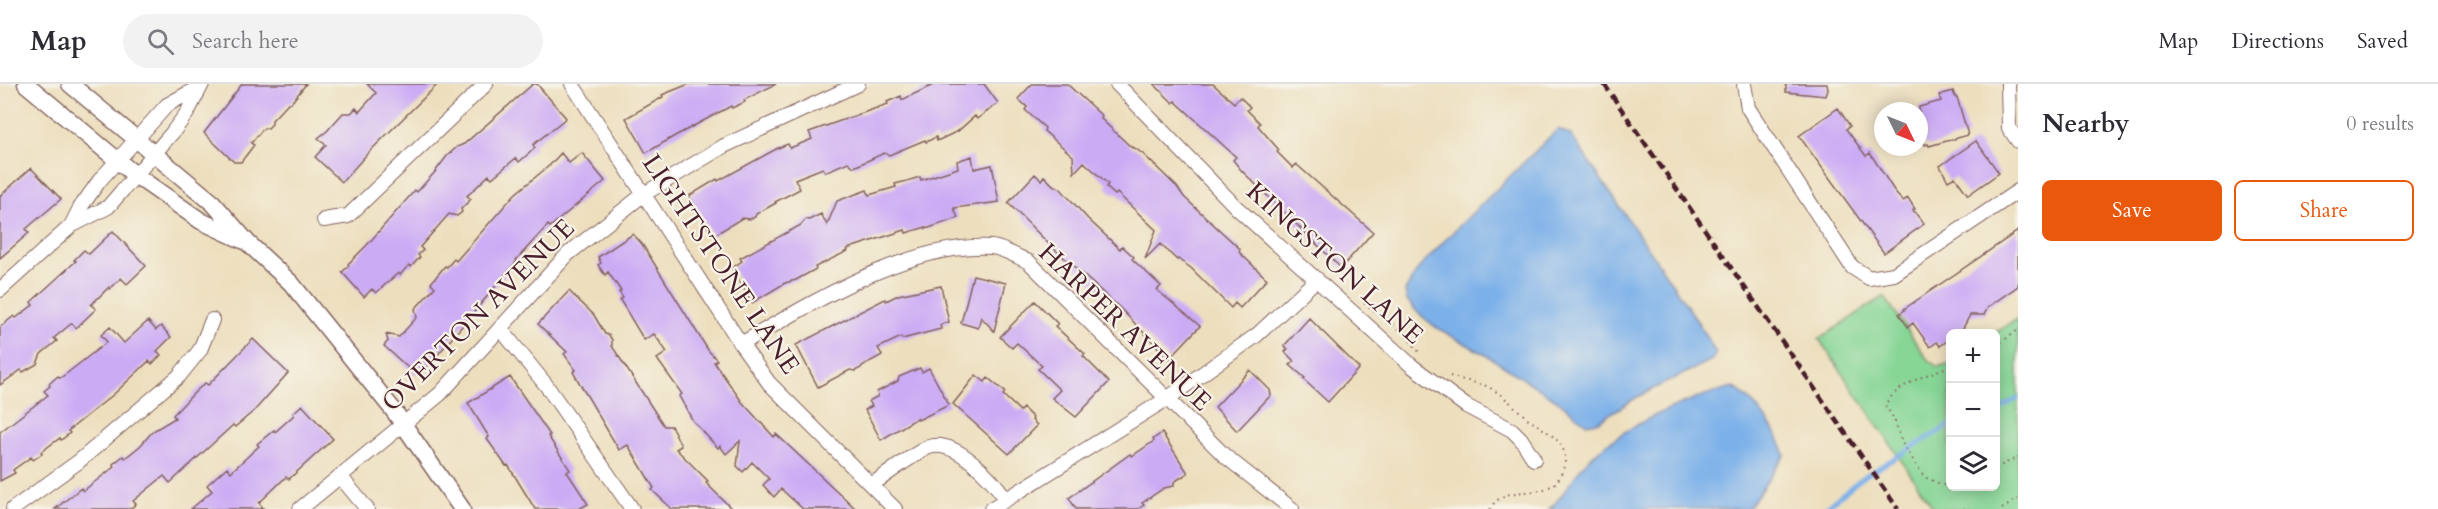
<!DOCTYPE html>
<meta charset="utf-8">
<style>
:root{--surface:#fff;--page:#f2f2f3;--text:#2b2b33;--muted:#7c7c81;--line:#e1e1e2;--accent:#ea580c}
body{margin:0;font-family:Cardo,serif;background:var(--page);color:var(--text)}
.controls{position:absolute;right:18px;bottom:18px;display:grid;overflow:hidden;border-radius:9px;box-shadow:0 3px 15px #0003}
.controls button{width:54px;height:54px;display:grid;place-items:center;padding:0;border:0;border-bottom:2px solid var(--line);background:var(--surface);color:var(--text);font:30px sans-serif}
.compass{position:absolute;left:1874px;top:18px;width:54px;height:54px;border-radius:50%;background:var(--surface);box-shadow:0 3px 15px #0003;rotate:133deg}
.list{margin:0;padding:0;list-style:none}
h2{display:flex;justify-content:space-between;align-items:center;height:78px;margin:0;padding:0 24px;font-size:26px}
h2 small{font-size:20px;font-weight:400;color:var(--muted)}
.actions{display:flex;gap:12px;padding:18px 24px}
.actions a{flex:1;padding:14px 0;border:2px solid var(--accent);border-radius:9px;text-align:center;font-size:21px;color:var(--accent)}
.actions .main{background:var(--accent);color:#fff}
.icon{flex:none;width:33px;height:33px;fill:none;stroke:currentColor;stroke-width:2;stroke-linecap:round;stroke-linejoin:round}
.map{position:relative;flex:none;width:2018px;height:425px;overflow:hidden}
header{display:flex;align-items:center;gap:36px;box-sizing:border-box;height:84px;padding:0 30px;background:var(--surface);border-bottom:2px solid var(--line)}
header strong{font-size:28px}
nav{display:flex;gap:33px;margin-inline-start:auto;font-size:21px}
.search{width:420px;height:54px;background:var(--page);display:flex;align-items:center;gap:15px;box-sizing:border-box;padding:0 21px;border-radius:33px;color:var(--muted);font-size:22px}
main{display:flex}
aside{flex:1;background:var(--surface)}
.map>svg:first-child{display:block}
</style>
<header>
<strong>Map</strong>
<div class="search"><svg class="icon" aria-label="search" viewBox="0 0 24 24"><circle cx="10" cy="10" r="6"/><path d="M15 15l6 6"/></svg>Search here</div>
<nav><a>Map</a><a>Directions</a><a>Saved</a></nav>
</header>
<main>
<div class="map">
<svg width="2018" height="425" viewBox="0 0 2018 425">
<rect width="100%" height="100%" fill="#f7f3e8"/>
<filter id="ink" filterUnits="userSpaceOnUse"><feTurbulence type="fractalNoise" baseFrequency=".0167" numOctaves="2"/><feDisplacementMap in="SourceGraphic" scale="12" xChannelSelector="R" yChannelSelector="G"/><feConvolveMatrix kernelMatrix="1 2 1 2 8 2 1 2 1" color-interpolation-filters="sRGB"/></filter>
<filter id="wash" filterUnits="userSpaceOnUse"><feTurbulence type="fractalNoise" baseFrequency=".008" numOctaves="4" result="noise"/><feDisplacementMap in="SourceGraphic" scale="24" xChannelSelector="R" yChannelSelector="G"/><feGaussianBlur stdDeviation="1.35" result="paint"/><feColorMatrix in="noise" values="0 0 0 0 0 0 0 0 0 0 0 0 0 0 0 0 0 1.4 0 .05"/><feComposite in="paint" operator="in"/></filter>
<g filter="url(#wash)">
<rect width="100%" height="100%" fill="#eddfbe"/>
<path fill="#87d696" stroke="#687a60" stroke-width="1.5" d="M1884 212 1928 276 1938 283 1950 279V402H1996L1995 249 2018 234V425H1934L1819 255Z"/>
<path fill="#7bb0e9" stroke="#62688a" stroke-width="1.5" d="M1558 45 1571 51 1694 232 1716 269 1712 276 1639 312 1597 338 1587 340 1558 317 1486 271 1435 243 1417 228 1407 216 1405 207 1418 185 1449 152Z
M1733 303C1754 315 1778 348 1785 371L1748 425H1549C1567 410 1573 390 1589 375 1624 342 1686 314 1733 303Z"/>
<g fill="none" stroke-linecap="round" stroke-linejoin="round">
<path stroke="#7bb0e9" stroke-width="4.5" d="M1996 327 2018 314
M1824 425 1863 393 1950 341"/>
</g>
<g id="blocks">
<path fill="#ccabf5" d="M242 0H306L291 19H288L272 36V40L268 44H264L251 59 254 61 241 78H234L204 49Z
M367 0H438L368 69 342 98 315 73 326 61 318 54 327 47 343 29H351L356 24 359 28 376 9Z
M533 0H537L566 34 533 61 535 64 519 78 516 74 492 94 489 91 467 112 471 115 461 125 462 128 457 132 449 130 420 163 423 166 418 171 420 173 411 183 409 181 400 191 398 189 376 209 372 205 364 213 342 188 349 182 348 180 367 161 415 106 417 108 435 88 447 72 457 63 464 60Z
M689 0H776L744 16 745 18 732 24 731 22 673 53 646 69 626 34 663 13 662 11Z
M935 0H984L998 19 977 35 975 32 958 47 937 57 936 53 926 58 925 56 889 71 884 69 854 83 848 78 825 88 823 84 795 95 800 105 775 118 776 119 756 130 755 133 750 135 742 134 713 152 689 112 717 95 718 97 778 64 788 60 790 64 812 55 809 48 888 20 887 18 901 12 902 16Z
M1032 0H1067L1102 32 1100 34 1132 64 1133 63 1143 70 1177 103 1184 113 1240 165 1239 168 1267 195 1240 224 1235 219 1231 224 1191 184 1178 175 1177 176 1160 160 1145 175 1156 146 1117 109 1115 111 1106 103 1108 100 1084 78 1074 89 1073 72 1044 47 1045 44 1025 26 1027 23 1018 15Z
M1154 0H1213L1234 19 1240 13 1250 23 1247 26 1260 39 1258 42 1279 66 1277 68 1293 84 1296 80 1373 148 1341 184 1241 86 1233 76 1236 73 1175 17 1173 19Z
M1786 0H1827L1828 6 1826 12 1786 8Z
M1953 7 1955 13H1957L1968 51 1929 62 1928 60 1925 61 1919 37V23L1941 17 1939 11Z
M1838 24 1850 42 1846 45 1866 72 1870 69 1897 111 1903 117 1908 114 1915 125 1913 126 1924 140 1884 169 1799 52Z
M1976 57 1999 89 1968 111 1955 93 1948 97 1940 82Z
M561 69 569 79 582 69 605 97 550 143 548 141 516 176 517 177 441 267 422 288 420 286 415 290 384 262 388 257 386 250 399 253 417 233 415 225 435 203 431 199 445 182 447 183 454 175 456 177 515 110 550 81Z
M972 72 974 85 992 81 999 118 954 124 958 134 926 145V143L906 149 905 146 847 165 848 167 815 183 816 185 796 196 785 199 752 219 732 184 742 177 740 174 801 141 806 135 809 136 821 130 827 141 837 117 867 106 869 111 896 103 895 100 907 97 920 93 921 96 958 84 957 77Z
M31 84 61 115 26 145 29 149 0 174V112Z
M1035 90 1041 96 1044 92 1053 101 1060 104 1088 135 1120 165 1122 162 1134 173 1132 175 1161 202 1157 206 1200 242 1169 275 1120 224 1049 160 1008 119Z
M113 147 146 182 127 200 121 194 110 205 109 203 91 221 96 225 76 244 72 239 54 254 57 257 41 270 37 280 23 288 21 286 0 301V243L14 232 16 234 33 221 31 218 76 177 74 176 84 166 89 170Z
M2018 147V202L1988 223 1984 231H1970L1961 248 1950 249V255L1940 262 1937 258 1930 263 1913 239 1908 243 1899 230 1905 226 1904 225Z
M633 150 642 160 708 266 717 276 714 278 742 318 774 353 776 350 856 425H803L781 405 774 413 763 401 769 395 752 378 743 388 737 382 740 357 726 370 720 362 718 364 693 337 679 312 682 310 657 275 667 268 654 250 644 256 620 216 623 214 619 208 621 207 608 188 605 191 598 181 601 179 598 173Z
M973 191 1006 199 994 247 981 233 978 244 961 239Z
M941 202 949 238 940 241 941 245 902 255 901 253 878 264 882 271 862 282 861 284 855 287 850 286 818 303 796 261 885 215 886 217 898 211Z
M569 207 594 231 605 250 609 251 612 256V262L664 342H671L674 347 681 362 676 365 708 397 706 399 732 425H672L652 406 654 404 628 361 619 366 573 288 576 286 564 270 567 268 538 240Z
M1035 217 1058 240 1055 242 1085 270 1083 272 1109 298 1076 333 1052 314 1060 306 1038 285 1042 282 1017 259 1012 264 1000 253Z
M1309 234 1359 284 1328 318 1303 295 1305 294 1290 281 1294 277 1285 268 1288 265 1284 262Z
M148 237 156 246 161 242 171 253 157 267 161 271 152 280 149 277 114 310 68 347 70 349 61 356 60 354 41 368 42 370 33 376 31 373 13 386 15 389 0 397V348L48 311 44 307 50 302 49 300 58 292 60 294 66 290 107 258 101 251 110 243 124 259Z
M253 255 288 289 255 326 235 343 233 341 170 399 164 392 133 417 136 420 130 425H55L81 404 83 407 92 400 114 383 113 380 123 372 125 374 140 362 153 347 175 334 173 331 195 308 205 299 208 301Z
M920 284 922 288 929 284 949 321 918 336 917 334 881 356 865 326 872 322 869 317 878 312 877 308 898 297 899 293Z
M1250 286 1270 306 1271 311 1237 347 1215 323Z
M976 291 985 298 988 294 1005 308 1003 311 1020 327 1023 324 1033 334 1032 336 1037 341 1009 370 953 320Z
M510 293 550 351 548 352 570 386 567 388 588 420 579 425H535L508 381 506 382 487 355 489 353 468 319Z
M302 321 333 355 289 395 286 393 259 419 264 425H191L212 407 207 401 227 383 231 388 259 362 257 360 274 346 275 348 294 331 293 329Z
M1162 349 1188 389 1174 398V402L1164 404 1142 419 1144 421 1138 425H1076L1069 414 1130 370 1132 372 1154 357 1153 355Z"/>
</g>
</g>
<g filter="url(#ink)">
<use href="#blocks" fill-opacity="0" stroke="#83625e" stroke-width="1.5"/>
<g fill="none" stroke-linecap="round" stroke-linejoin="round">
<defs>
<path id="minor" d="M572 0 741 260 769 299 895 425
M1117 0 1237 124 1412 282 1466 322 1512 346 1521 355 1534 375
M1744 0 1748 24 1852 183 1869 194 1894 190 2018 107
M2008 0 2009 44 2018 57
M324 136 348 132 486 0
M71 142 80 124 100 96 167 21 201 2
M0 206 71 142 108 123 172 49 187 29 202 0
M500 244 546 301 632 425
M741 260C810 220 909 158 991 163 1003 164 1018 173 1029 178L1225 372 1292 425
M340 392 367 425
M871 401C885 392 916 368 929 363 956 354 993 396 1006 415
M13 425 78 378 179 292 200 266 212 236
M300 425 440 310 568 170 644 110 724 62 858 0
M991 425 1168 314 1257 251 1317 195"/>
<path id="tertiary" d="M26 0 135 91 201 137 242 156
M70 0 213 119 248 159 291 199 394 327 462 425"/>
</defs>
<use href="#minor" stroke="#83625e" stroke-width="16"/>
<use href="#tertiary" stroke="#83625e" stroke-width="19"/>
<path stroke="#83625e" stroke-width="2" stroke-dasharray="1.5 4.5" stroke-linecap="butt" d="M1364 219 1404 249 1420 269
M1996 262 2018 246
M1950 282C1929 290 1897 300 1885 321L1894 335 1902 359 1924 393 1943 401 1950 400
M1450 292C1462 296 1475 298 1486 302 1502 309 1513 322 1526 333 1543 347 1575 358 1562 388 1560 393 1557 399 1551 402 1530 414 1505 400 1490 425
M1996 384 2018 373
M1963 425H1970
M2002 425 2018 415"/>
<use href="#minor" stroke="#fff" stroke-width="14"/>
<use href="#tertiary" stroke="#fff" stroke-width="16"/>
<path stroke="#4a1f2b" stroke-width="4.5" stroke-dasharray="9 4.5" stroke-linecap="butt" d="M1604 0 1898 425"/>
</g>
</g>
<g text-anchor="middle" dominant-baseline="central" stroke-width="4.5" stroke-linejoin="round" paint-order="stroke">
<g font-size="26" fill="#4a1f2b" stroke="#f7f3e8">
<text transform="translate(1335 179) rotate(42)">KINGSTON LANE</text>
<text transform="translate(721 180) rotate(56)">LIGHTSTONE LANE</text>
<text transform="translate(478 231) rotate(-45)">OVERTON AVENUE</text>
<text transform="translate(1125 243) rotate(44)">HARPER AVENUE</text>
</g>
</g>
</svg>
<div class="controls">
<button>+</button>
<button>−</button>
<button><svg class="icon" aria-label="layers" viewBox="0 0 24 24"><path d="M12 4l9 5-9 5-9-5zM3 14l9 5 9-5"/></svg></button>
</div>
<svg class="compass" viewBox="-18 -18 36 36"><path d="M0-13l5 13h-10z" fill="#e53935"/><path d="M0 13l5-13h-10z" fill="#7c7c81"/></svg>
</div>
<aside>
<h2>Nearby<small>0 results</small></h2>
<ul class="list">
</ul>
<div class="actions"><a class="main">Save</a><a>Share</a></div>
</aside>
</main>
